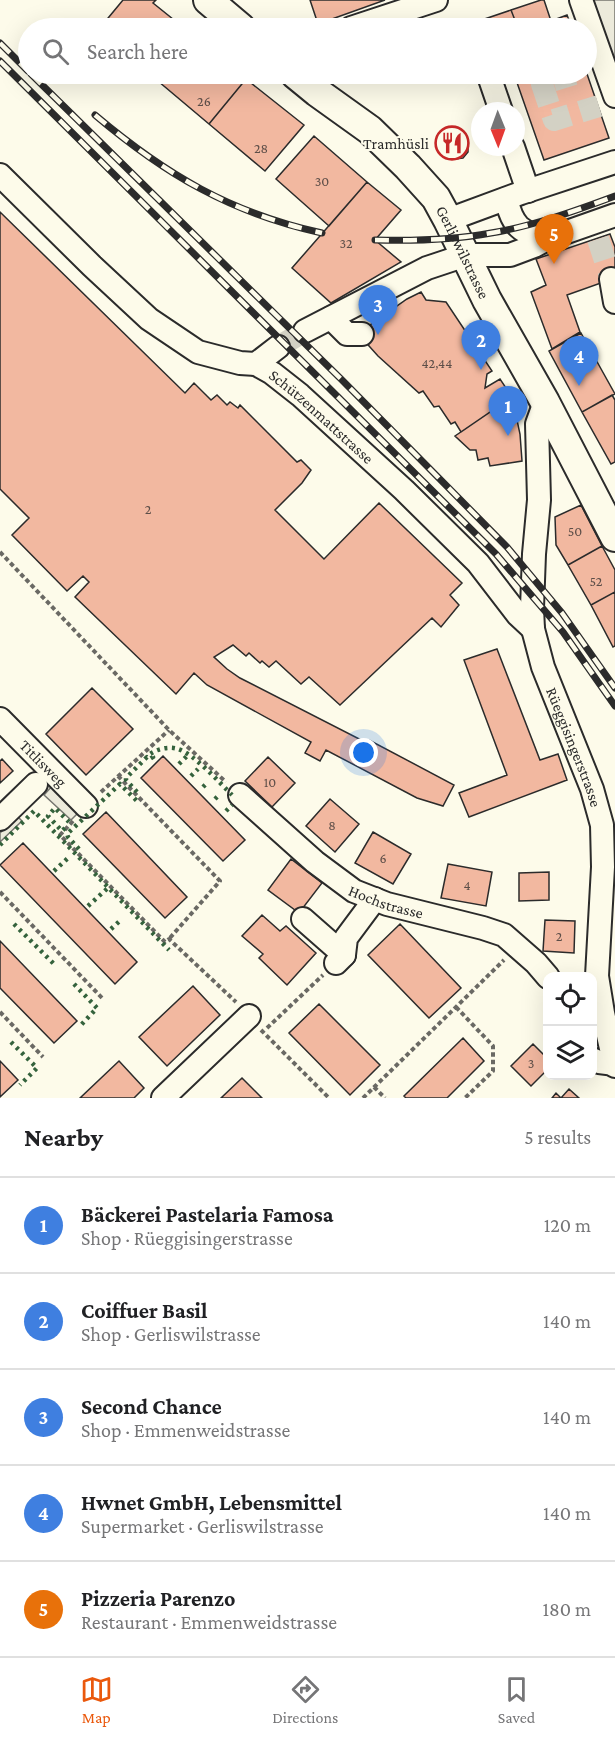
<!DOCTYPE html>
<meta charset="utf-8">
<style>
:root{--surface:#fff;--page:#f2f2f2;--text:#202124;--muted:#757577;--line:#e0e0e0;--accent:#ea580c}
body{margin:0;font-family:"Crimson Pro",serif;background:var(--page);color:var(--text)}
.controls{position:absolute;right:18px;bottom:18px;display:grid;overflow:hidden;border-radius:12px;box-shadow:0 6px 24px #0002}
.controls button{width:54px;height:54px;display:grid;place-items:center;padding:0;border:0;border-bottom:2px solid var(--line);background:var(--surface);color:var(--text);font:30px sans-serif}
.compass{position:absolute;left:471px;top:102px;width:54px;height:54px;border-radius:50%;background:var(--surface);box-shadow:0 6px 24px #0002;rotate:179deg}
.you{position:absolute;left:364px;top:753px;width:21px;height:21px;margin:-15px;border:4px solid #fff;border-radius:50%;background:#1a73e8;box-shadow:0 0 0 9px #1a73e833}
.badge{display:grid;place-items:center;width:39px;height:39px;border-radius:50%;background:var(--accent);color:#fff;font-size:20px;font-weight:700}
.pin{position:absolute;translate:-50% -50px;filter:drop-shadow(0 2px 3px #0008)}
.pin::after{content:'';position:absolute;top:32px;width:21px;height:18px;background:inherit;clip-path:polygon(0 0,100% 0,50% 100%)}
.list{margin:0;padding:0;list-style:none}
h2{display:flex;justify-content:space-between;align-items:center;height:78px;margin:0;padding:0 24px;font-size:26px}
h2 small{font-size:20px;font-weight:400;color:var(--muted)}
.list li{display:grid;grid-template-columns:39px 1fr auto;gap:18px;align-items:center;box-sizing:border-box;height:96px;padding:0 24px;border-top:2px solid var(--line)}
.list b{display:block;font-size:22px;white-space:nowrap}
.list p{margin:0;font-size:20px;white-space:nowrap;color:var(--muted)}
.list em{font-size:20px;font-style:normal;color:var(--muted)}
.icon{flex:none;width:33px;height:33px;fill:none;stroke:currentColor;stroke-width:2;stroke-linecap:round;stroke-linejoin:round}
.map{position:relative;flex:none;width:615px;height:1098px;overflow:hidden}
.search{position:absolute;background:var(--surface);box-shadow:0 6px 24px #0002;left:18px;right:18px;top:18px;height:66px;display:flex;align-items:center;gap:15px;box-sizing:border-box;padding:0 21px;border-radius:33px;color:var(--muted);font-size:22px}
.sheet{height:558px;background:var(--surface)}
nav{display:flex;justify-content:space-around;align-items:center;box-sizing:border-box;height:84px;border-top:2px solid var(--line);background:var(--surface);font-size:16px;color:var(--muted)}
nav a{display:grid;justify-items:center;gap:3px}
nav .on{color:var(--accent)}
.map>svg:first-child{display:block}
</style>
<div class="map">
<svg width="615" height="1098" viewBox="0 0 615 1098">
<rect width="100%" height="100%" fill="#fdfbea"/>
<path fill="#eceadb" stroke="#74746e" stroke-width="1.5" d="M590 0H615V71Z
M53 785 80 811 71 820 44 795Z
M17 816 22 821 0 842V833Z"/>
<path fill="#f2b8a0" stroke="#2b2b2b" stroke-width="1.5" d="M123 0H156L153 3 184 28H110L104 23Z
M310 0H385L318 24Z
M541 0H544L551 21 567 15 572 28H518L511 10Z
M511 10 518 28H458Z
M586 71 609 138 544 160 514 74H586Z
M154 74H240L246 79 209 124 152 76Z
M246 79 304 125 265 171 209 124Z
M450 128 468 145V152L463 158 455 159 437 142V136L442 130Z
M314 136 367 182 329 226 276 179Z
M367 182 401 210 375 240 401 262 331 303 292 268Z
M0 212 185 393 194 383 211 400 217 395 227 405 230 402 238 408 240 405 297 462 301 460 311 470 302 483 275 510 324 559 379 503 462 583 450 595 459 605 441 627 432 618 340 705 309 677 301 684 276 661 269 667 262 661 260 663 249 653 246 656 233 645 214 657 227 669 240 678 367 743 369 740 454 785 443 806 417 798 326 750 320 761 305 753 311 742 207 685 194 673 176 694 75 597 89 582 83 576 67 591 12 535 29 518 0 489Z
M610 234 615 247V278L567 295 580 332 552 349 531 292 546 285 536 259Z
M421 292 426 300 446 302 492 371 487 374 485 388 500 379 512 397 461 432 455 422 451 424 439 406 434 407 423 391 419 393 378 356 361 337 363 330 407 299Z
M581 333 615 394 582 412 549 351Z
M612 395 615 400V462L611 464 582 412Z
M512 397 520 434 522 461 490 466 488 458 478 460 476 450H470L455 436Z
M581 505 602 546 568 565 556 545 555 517Z
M602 546 615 570V592L591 605 568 565Z
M615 592V646L613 647 591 605Z
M497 649 540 760 558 754 567 780 469 817 459 793 507 775 464 660Z
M92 688 133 729 86 775 46 734Z
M163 756 245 840 223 861 141 778Z
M268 757 295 783 272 807 245 781Z
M2 759 13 771 0 783V761Z
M330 799 359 824 335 852 306 826Z
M106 812 187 897 165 918 83 834Z
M373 832 411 854 393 884 355 863Z
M23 843 137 962 115 984 0 865Z
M291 859 322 883 299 913 268 890Z
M448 864 492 872 486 906 441 898Z
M549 872V900L519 901V873Z
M262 915 280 931 286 926 316 953 287 985 259 958 263 954 242 936Z
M545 920 575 921 574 953 543 951Z
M400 924 461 988 429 1018 368 955Z
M0 941 77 1021 54 1043 0 988Z
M193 986 220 1015 167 1066 139 1037Z
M319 1004 380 1065 350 1095 289 1033Z
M463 1038 484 1061 447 1098H406L404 1096Z
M533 1044 548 1059V1069L531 1086 511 1066Z
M0 1061 18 1080 0 1097Z
M119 1061 144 1088 134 1098H80Z
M242 1078 262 1098H221Z
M569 1089 579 1098H552L556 1093 561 1098Z"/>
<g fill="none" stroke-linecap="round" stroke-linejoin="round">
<path stroke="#d3d1c4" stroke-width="22" stroke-dasharray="22 11" stroke-linecap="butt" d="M574 74 542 84 554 120 599 106
M598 239 611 279
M278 347 305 331"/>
<defs>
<g id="minor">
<path d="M581 0 615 96"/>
<path d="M351 28 436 0"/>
<path d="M489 76 501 111"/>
<path d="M513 147 528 191"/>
<path id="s1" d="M0 175 92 266 149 319 198 352 240 363 256 364 272 373 300 395 404 490 478 563 518 615 533 629"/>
<path d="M506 199C513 227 520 232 547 239"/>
<path d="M448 220 521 193 615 162"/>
<path d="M611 279 615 302"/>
<path d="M331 318 347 334H362"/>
<path d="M305 331 427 268 466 255H510L534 246 547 239 615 215"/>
<path d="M256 364 278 347"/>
<path id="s2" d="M545 402 537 424 539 500 534 554 532 608 533 629 543 667 592 789 602 825 603 867 597 976 603 1013 615 1066"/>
<path id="s3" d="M0 719 86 806"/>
<path id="s4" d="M240 795 315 862 354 891 387 904 483 928 504 935 536 963 548 977"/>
<path d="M0 819 36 784"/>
<path d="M303 919 344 955"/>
<path d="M336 963 344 955 346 938 375 899"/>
<path d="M592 1059 599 1062 615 1064"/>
<path d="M163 1098 249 1016"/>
</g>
<g id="major">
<path d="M208 0 241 28"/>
<path id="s5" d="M295 74 317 92 370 130 408 167 436 198 448 220 487 300 545 402 615 537"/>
</g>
</defs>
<use href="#minor" stroke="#2b2b2b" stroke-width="26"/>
<use href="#major" stroke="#2b2b2b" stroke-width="32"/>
<path stroke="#6a6964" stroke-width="4" stroke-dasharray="4.5 3" stroke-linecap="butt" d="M0 552 169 730 226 782
M118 776 220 881 169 939
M101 792 169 730
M73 821 60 835 165 942 169 939 236 1002
M0 892 104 1000
M456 1007 493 1046V1071L465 1098
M0 1012 43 1057
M267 1028 323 975
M261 1030 329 1098
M374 1087 385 1098
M363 1098 504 960"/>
<use href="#minor" stroke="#fdfbea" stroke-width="22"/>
<use href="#major" stroke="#fdfbea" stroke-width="28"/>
<defs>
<path id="rail" d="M0 43 28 71
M0 61 496 554 563 632 615 706
M31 74 341 379 507 547 562 613 615 688
M95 115C166 175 231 213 322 233
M375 240C413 241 453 240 491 233 533 226 575 211 615 196"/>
</defs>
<use href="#rail" stroke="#2b2b2b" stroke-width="7"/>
<use href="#rail" stroke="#fdfbea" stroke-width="4.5" stroke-dasharray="14" stroke-linecap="butt"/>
<path stroke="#34623c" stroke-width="4.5" stroke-dasharray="3 4.5" stroke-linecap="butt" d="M179 764 188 755
M191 776 198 769
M203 787 208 782
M137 792 126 780V778L147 757 150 759 153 757 150 754C157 749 169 746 178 749 194 754 219 782 232 795
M215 799 220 794
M226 811 232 805
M65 828 62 831 48 816 55 808 69 822
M0 845 34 811 169 950
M79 849 68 837 67 834 120 784 138 802
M54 871 68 858
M88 906 109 887
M14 924 56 966
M111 929 122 919
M74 984 97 1008 81 1025
M11 1042 37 1068 20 1085"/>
</g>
<defs>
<symbol id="restaurant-ring" viewBox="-11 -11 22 22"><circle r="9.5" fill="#fdfbea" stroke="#c62828" stroke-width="1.5"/><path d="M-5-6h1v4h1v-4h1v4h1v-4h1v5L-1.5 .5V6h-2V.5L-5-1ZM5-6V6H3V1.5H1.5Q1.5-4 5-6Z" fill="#c62828"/></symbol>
</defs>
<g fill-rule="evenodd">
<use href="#restaurant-ring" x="433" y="124" width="38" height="38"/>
</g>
<g text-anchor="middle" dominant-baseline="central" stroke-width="4.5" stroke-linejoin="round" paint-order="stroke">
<g font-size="14" fill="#5d4e48">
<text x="204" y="101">26</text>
<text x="261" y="148">28</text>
<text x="322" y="181">30</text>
<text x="346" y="243">32</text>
<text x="437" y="363">42,44</text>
<text x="148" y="509">2</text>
<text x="575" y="531">50</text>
<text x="596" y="581">52</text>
<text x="270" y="782">10</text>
<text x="332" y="825">8</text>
<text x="383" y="858">6</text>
<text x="467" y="885">4</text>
<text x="559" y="936">2</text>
<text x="531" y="1063">3</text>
</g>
<g font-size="16" fill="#2b2b2b" stroke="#fdfbea" text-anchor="end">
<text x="429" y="143">Tramhüsli</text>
</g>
<g font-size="16" fill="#2b2b2b" stroke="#fdfbea">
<text stroke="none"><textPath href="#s5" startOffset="249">Gerliswilstrasse</textPath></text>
<text stroke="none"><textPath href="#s1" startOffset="410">Schützenmattstrasse</textPath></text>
<text stroke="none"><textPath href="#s2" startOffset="354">Rüeggisingerstrasse</textPath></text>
<text stroke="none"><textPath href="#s3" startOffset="62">Titlisweg</textPath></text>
<text stroke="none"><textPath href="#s4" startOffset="183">Hochstrasse</textPath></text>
</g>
</g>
</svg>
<div class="controls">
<button><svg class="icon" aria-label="locate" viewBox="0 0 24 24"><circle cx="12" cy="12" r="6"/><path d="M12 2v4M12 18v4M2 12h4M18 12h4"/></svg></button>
<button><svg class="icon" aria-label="layers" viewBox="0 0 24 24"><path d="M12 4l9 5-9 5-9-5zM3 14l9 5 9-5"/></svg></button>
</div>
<svg class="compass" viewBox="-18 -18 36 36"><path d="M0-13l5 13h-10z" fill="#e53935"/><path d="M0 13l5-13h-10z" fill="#757577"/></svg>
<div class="you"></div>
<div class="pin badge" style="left:508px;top:436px;background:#3f7fe0">1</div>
<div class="pin badge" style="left:481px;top:370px;background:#3f7fe0">2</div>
<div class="pin badge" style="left:378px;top:335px;background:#3f7fe0">3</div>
<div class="pin badge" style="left:579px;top:386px;background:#3f7fe0">4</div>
<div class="pin badge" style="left:554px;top:264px;background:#e8710a">5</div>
<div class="search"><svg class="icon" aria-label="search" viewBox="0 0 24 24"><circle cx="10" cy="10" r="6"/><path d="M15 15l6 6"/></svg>Search here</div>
</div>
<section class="sheet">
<h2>Nearby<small>5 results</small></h2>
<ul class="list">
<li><span class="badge" style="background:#3f7fe0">1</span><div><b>Bäckerei Pastelaria Famosa</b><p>Shop · Rüeggisingerstrasse</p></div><em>120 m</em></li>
<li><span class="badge" style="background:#3f7fe0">2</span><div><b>Coiffuer Basil</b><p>Shop · Gerliswilstrasse</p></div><em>140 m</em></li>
<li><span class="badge" style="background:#3f7fe0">3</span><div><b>Second Chance</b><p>Shop · Emmenweidstrasse</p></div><em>140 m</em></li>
<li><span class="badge" style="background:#3f7fe0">4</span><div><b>Hwnet GmbH, Lebensmittel</b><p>Supermarket · Gerliswilstrasse</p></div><em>140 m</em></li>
<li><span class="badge" style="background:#e8710a">5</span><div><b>Pizzeria Parenzo</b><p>Restaurant · Emmenweidstrasse</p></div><em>180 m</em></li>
</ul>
</section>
<nav>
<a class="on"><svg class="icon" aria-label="map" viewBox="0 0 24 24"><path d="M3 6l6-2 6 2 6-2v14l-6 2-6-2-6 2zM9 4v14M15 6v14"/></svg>Map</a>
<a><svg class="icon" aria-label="directions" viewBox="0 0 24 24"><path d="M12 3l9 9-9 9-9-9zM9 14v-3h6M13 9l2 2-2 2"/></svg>Directions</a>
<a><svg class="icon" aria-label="saved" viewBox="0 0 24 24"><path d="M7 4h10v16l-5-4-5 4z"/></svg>Saved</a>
</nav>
